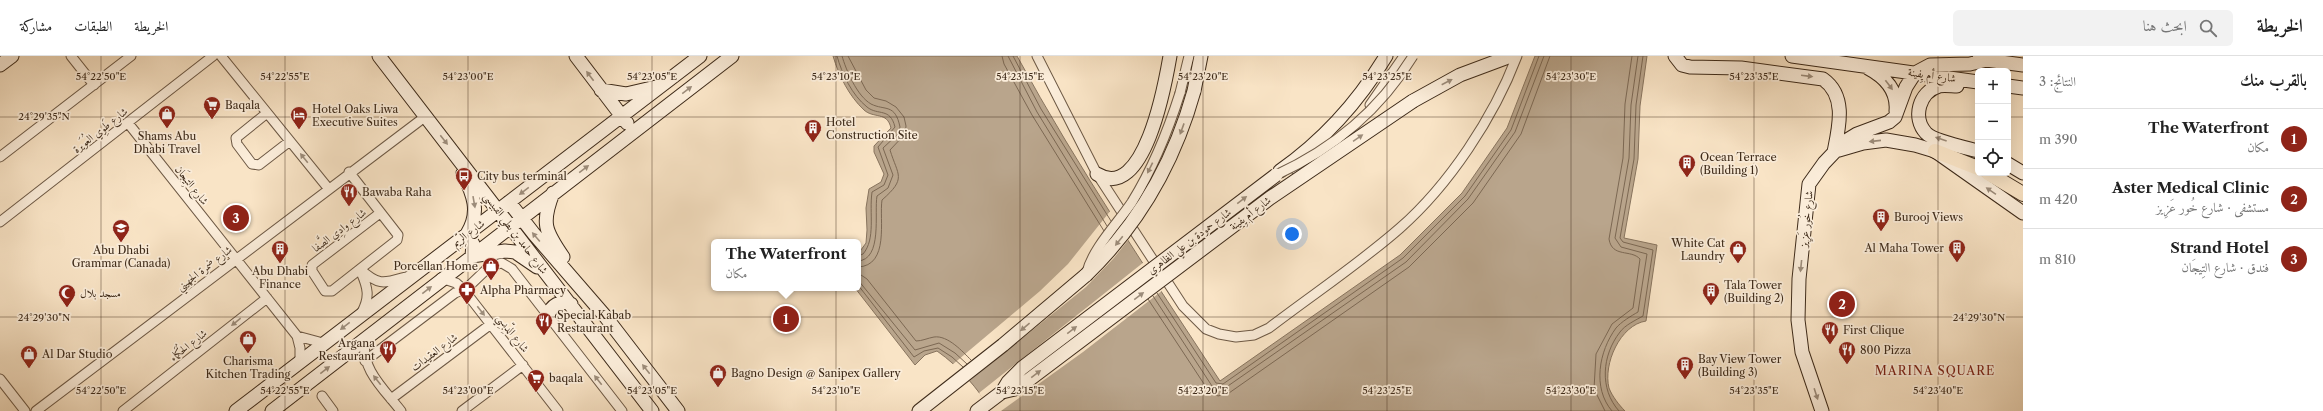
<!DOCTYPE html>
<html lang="ar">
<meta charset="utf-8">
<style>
:root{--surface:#fff;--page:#f2f2f2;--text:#222;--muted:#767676;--line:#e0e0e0;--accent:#8f2418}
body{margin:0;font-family:"Libre Caslon Text",Amiri,serif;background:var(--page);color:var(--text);direction:rtl}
.controls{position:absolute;right:12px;top:12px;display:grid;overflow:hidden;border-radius:6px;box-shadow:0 4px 16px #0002}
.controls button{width:36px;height:36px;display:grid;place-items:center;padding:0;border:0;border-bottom:1px solid var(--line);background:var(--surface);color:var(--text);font:20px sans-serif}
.you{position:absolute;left:1292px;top:178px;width:14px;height:14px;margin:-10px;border:3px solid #fff;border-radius:50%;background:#1a73e8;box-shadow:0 0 0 6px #1a73e833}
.badge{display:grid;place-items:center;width:26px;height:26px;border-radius:50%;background:var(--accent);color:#fff;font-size:13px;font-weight:700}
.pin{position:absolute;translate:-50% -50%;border:2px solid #fff;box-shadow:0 1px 4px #0006}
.popup{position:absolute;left:711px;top:183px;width:150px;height:52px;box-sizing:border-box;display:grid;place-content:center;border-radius:6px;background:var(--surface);filter:drop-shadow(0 1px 3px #0005);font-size:13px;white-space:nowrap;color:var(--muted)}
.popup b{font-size:15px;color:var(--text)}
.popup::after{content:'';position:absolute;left:50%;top:100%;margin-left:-8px;border:8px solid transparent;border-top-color:var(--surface)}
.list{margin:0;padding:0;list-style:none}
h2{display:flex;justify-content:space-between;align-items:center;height:52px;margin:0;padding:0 16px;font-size:17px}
h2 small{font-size:13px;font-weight:400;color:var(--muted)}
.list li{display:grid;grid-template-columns:26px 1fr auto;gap:12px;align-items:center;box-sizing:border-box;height:60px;padding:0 16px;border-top:1px solid var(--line)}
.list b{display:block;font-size:15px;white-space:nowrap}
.list p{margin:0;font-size:13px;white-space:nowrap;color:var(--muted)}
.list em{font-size:13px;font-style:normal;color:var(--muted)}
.icon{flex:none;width:22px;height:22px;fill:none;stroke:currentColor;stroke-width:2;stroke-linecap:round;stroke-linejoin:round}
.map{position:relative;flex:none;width:2023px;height:355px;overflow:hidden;direction:ltr}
header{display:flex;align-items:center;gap:24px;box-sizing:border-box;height:56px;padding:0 20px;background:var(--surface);border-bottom:1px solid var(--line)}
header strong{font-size:19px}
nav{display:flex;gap:22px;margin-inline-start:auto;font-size:14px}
.search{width:280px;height:36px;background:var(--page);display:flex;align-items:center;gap:10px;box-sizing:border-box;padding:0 14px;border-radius:6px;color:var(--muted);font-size:15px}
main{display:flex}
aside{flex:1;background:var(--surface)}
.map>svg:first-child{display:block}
</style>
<header>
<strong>الخريطة</strong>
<div class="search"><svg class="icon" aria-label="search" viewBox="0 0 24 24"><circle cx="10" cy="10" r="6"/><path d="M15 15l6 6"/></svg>ابحث هنا</div>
<nav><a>الخريطة</a><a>الطبقات</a><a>مشاركة</a></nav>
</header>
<main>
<aside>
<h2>بالقرب منك<small>النتائج: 3</small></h2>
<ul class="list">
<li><span class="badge">1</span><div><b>The Waterfront</b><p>مكان</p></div><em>390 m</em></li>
<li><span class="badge">2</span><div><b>Aster Medical Clinic</b><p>مستشفى · شارع خُور عَزِيز</p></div><em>420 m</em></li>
<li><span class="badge">3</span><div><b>Strand Hotel</b><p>فندق · شارع التِيجَان</p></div><em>810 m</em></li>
</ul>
</aside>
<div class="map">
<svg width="2023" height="355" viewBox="0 0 2023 355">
<rect width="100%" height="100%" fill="#f9e4c6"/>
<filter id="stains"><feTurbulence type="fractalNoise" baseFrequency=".005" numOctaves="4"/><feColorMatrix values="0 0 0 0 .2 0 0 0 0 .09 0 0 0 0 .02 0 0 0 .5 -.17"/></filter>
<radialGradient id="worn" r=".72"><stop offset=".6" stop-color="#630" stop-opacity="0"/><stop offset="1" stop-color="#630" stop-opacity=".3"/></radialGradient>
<path fill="#b9a58c" stroke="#88745e" d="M833 0H1017C1078 112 1150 218 1220 325L1400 199 1462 137 1507 72 1535 0H1647L1640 50 1638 103 1624 182 1657 189 1646 265C1620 269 1603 308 1609 332 1612 340 1619 349 1625 355H992C977 332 960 311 937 295L925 299 915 309 855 232H858V198L866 187 867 174 866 152 869 133 881 126 884 118 874 96V90L891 72C887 55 874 63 864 54 849 40 839 20 833 0Z"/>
<path fill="#f9e4c6" d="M1111 154 1129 183 1114 202 1086 231 968 326 952 309 1040 235 1068 208Z
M1144 206 1163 234 1083 296 1001 355H990L979 337Z"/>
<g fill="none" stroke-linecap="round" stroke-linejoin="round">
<path stroke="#7c6853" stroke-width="1" d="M837 0C842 18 852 39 867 51 878 60 890 51 895 71L878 91 888 119 884 129 872 136C869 157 876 183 863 198L858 200
M842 0C846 14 857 40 871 48 885 55 895 47 900 71L898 78 883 92 893 119 888 132 877 140C874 156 883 204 858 205
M848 0 866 34 874 42 886 45 896 51 904 61 906 70 905 78 890 94C898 120 907 122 882 144 879 163 890 210 858 211
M1002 0 1004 8 1032 59 1104 175
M1008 0 1037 56 1107 170
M1013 0 1041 53 1111 165
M858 217 867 223 916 285C922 285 928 282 934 281 948 279 963 296 971 304
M858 224 915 294 939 287 955 297 967 308
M858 229 914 301 924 295 938 292 952 301 963 311
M1157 237 1216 327 1223 328 1403 202 1465 140 1511 74 1539 0
M1153 240 1212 330 1219 334 1225 332 1406 206 1468 143 1515 76 1544 0
M1148 243 1208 334 1218 340 1229 337 1409 211 1473 147 1521 78 1550 0
M1605 355 1594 333 1596 298 1612 268 1633 252 1640 203C1631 193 1612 202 1609 183L1623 102 1625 48 1632 0
M1612 355C1592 332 1599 295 1616 272 1621 266 1631 260 1638 256L1647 198 1621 191 1615 182 1629 102 1631 49 1638 0
M1619 355C1599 333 1602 299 1620 276 1625 269 1636 264 1643 260L1653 194 1623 186 1620 182 1634 103 1636 49 1643 0"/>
<defs>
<path id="street" d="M71 0 94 29
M221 0 328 132
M1037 0 1097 118 1183 250 1206 273 1219 278 1236 281 1254 279 1269 272C1312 239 1359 208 1400 172 1449 129 1494 61 1517 0
M1180 37 1189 0
M1370 49 1404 0
M267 57 236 82 237 88 252 108 259 109 290 85
M128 67 297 280 300 292V305
M0 101 131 0
M349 116 398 179 397 184 332 235H325L312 215V209L380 157
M1297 116 1322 97
M0 166 213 0
M360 213C380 231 384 227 409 220
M361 216C368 232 370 241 362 256
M441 222 456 227 464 234 558 355
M297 280 323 287
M365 283C360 313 384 333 401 355
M365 305 455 237 467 232 490 210 502 207 512 213 622 355
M0 323 25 355
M322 340 333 355
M391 343 491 268
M36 355 426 60
M123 355 267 242
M462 355 523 309"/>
<path id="secondary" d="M379 0 652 355
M576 0 627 67
M1675 0 1682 9 1690 11 1741 12 1823 23C1847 40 1839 71 1834 96
M1792 0 1978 26
M1979 3 2023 9
M0 9 12 0
M1868 12C1885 21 1898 34 1896 55
M1957 30C1952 30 1944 29 1939 30 1919 36 1912 62 1926 77 1933 85 1967 92 1978 95
M2008 30 2023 32
M601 34 626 38 656 31
M1194 35 1201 0
M1413 45 1460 19 1511 0
M1839 94 1863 87 1886 84 1915 89 1935 95 2023 157
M2008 108 2023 117
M1280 115C1324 84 1359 45 1386 0
M463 117C473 138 481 156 467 178L473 188 472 200 505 195 515 196 537 211
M1097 118C1144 147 1165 29 1170 0
M553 137C541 167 545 175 563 201
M509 146 534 178 605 260 678 355
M548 260C551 249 560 244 571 248
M236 355 700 0
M272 355 732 0
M919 355 1003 289 1086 219
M977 355 1002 336
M1822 355 1802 296 1798 264 1799 223 1809 128 1824 107 1844 86 1857 78 1889 66 1895 61 1906 31 1915 17 1930 9 1970 8 1987 4"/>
<path id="primary" d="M1935 95 1978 112
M1988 117 2023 138"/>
</defs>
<use href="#street" stroke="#6d5945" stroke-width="11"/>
<use href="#secondary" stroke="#3e2b1a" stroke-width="15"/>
<use href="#primary" stroke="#3e2b1a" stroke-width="16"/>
<use href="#street" stroke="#fbedda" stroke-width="9"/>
<use href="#secondary" stroke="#fbedda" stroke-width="13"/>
<use href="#primary" stroke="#f9e4c6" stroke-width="14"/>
<defs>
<path id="street-bridge" d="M1276 119C1333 93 1380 54 1413 0
M1087 216C1093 192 1118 167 1132 146 1153 112 1168 75 1180 37"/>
<path id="secondary-bridge" d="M1086 219C1140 167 1174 107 1194 35
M1002 336 1015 333 1026 326 1270 142 1413 45
M1002 336 1008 326 1022 312 1276 119"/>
</defs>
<use href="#street-bridge" stroke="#6d5945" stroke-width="11" stroke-linecap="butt"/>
<use href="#secondary-bridge" stroke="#3e2b1a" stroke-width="15" stroke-linecap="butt"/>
<use href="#street-bridge" stroke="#fbedda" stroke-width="9"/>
<use href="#secondary-bridge" stroke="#fbedda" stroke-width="13"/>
</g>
<defs><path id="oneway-solid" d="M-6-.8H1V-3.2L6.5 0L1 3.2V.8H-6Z"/></defs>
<g fill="#9c8c7a">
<use href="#oneway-solid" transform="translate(590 20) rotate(-127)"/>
<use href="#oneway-solid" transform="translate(1807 20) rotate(7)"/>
<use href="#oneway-solid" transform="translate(1447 26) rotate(-27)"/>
<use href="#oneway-solid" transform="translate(1889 29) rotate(53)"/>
<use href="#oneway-solid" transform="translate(687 34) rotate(-37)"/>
<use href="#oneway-solid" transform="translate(1182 73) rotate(110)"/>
<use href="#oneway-solid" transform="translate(1358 82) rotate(-34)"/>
<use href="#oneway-solid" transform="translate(1941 83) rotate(-161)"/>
<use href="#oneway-solid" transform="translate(444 84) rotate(52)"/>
<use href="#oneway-solid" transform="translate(1875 85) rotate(174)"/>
<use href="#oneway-solid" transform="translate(304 102) rotate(-129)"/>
<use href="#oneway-solid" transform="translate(1150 112) rotate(116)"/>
<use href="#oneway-solid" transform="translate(584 113) rotate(-37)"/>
<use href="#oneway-solid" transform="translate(524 135) rotate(143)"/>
<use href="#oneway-solid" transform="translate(1991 135) rotate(-146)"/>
<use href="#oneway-solid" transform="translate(1242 144) rotate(-37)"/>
<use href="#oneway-solid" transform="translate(474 146) rotate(80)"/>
<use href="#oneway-solid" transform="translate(536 181) rotate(-130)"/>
<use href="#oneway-solid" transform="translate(1119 185) rotate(129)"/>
<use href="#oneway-solid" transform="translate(1801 210) rotate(96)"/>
<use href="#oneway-solid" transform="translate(427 234) rotate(-38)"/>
<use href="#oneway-solid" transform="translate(1139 240) rotate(-37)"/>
<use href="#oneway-solid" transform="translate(481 255) rotate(52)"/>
<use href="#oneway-solid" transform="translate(236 266) rotate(141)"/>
<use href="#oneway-solid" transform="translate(345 270) rotate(142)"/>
<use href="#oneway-solid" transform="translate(1025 271) rotate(140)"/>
<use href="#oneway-solid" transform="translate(1072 274) rotate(-37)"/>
<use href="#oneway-solid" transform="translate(646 313) rotate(-128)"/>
<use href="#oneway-solid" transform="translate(325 314) rotate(-38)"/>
<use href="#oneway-solid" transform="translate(1036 318) rotate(-37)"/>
<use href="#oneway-solid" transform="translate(377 324) rotate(-128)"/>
<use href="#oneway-solid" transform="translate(598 324) rotate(-128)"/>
<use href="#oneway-solid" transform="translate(1816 338) rotate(72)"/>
</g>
<path fill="none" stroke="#3e2b1a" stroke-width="1" stroke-opacity="0.45" d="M101 0V355M285 0V355M468 0V355M652 0V355M836 0V355M1020 0V355M1203 0V355M1387 0V355M1571 0V355M1754 0V355M1938 0V355M0 61H1978M2008 61H2023M0 261H2023"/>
<defs>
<symbol id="supermarket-pin" viewBox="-11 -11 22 30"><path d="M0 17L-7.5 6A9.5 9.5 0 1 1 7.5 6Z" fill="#8f2418" stroke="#fbedda"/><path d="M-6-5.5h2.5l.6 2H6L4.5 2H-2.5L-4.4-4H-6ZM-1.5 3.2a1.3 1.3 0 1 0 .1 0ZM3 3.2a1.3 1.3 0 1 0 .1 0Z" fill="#fff"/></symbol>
<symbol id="shop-pin" viewBox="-11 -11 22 30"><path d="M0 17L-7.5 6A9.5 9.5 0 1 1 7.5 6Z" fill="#8f2418" stroke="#fbedda"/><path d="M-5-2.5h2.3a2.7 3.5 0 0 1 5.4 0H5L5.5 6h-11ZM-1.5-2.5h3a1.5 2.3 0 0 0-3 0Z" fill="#fff"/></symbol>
<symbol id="hotel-pin" viewBox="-11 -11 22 30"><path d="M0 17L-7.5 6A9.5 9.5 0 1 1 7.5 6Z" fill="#8f2418" stroke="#fbedda"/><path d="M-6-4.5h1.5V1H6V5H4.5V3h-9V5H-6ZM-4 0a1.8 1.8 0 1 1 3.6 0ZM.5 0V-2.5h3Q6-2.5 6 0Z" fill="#fff"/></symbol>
<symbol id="building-pin" viewBox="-11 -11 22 30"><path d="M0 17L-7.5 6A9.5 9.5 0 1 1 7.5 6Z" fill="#8f2418" stroke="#fbedda"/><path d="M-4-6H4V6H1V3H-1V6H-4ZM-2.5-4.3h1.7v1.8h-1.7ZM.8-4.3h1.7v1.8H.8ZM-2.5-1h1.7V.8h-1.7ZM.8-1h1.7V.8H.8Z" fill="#fff"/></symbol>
<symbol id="bus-pin" viewBox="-11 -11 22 30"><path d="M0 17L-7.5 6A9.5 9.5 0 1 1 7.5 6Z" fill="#8f2418" stroke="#fbedda"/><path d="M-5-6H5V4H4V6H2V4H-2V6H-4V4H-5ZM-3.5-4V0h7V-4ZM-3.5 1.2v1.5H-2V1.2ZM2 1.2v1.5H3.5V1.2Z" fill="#fff"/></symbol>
<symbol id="restaurant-pin" viewBox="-11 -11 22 30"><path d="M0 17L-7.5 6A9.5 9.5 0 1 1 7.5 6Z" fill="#8f2418" stroke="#fbedda"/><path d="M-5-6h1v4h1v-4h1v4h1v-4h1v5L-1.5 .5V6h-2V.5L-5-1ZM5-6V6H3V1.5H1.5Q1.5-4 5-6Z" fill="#fff"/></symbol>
<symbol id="school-pin" viewBox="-11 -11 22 30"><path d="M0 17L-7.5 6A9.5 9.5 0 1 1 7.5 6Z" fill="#8f2418" stroke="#fbedda"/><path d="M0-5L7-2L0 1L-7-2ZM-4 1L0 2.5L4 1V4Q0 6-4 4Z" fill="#fff"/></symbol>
<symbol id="pharmacy-pin" viewBox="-11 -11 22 30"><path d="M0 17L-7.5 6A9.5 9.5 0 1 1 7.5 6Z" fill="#8f2418" stroke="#fbedda"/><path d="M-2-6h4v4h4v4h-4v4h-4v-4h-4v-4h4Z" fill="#fff"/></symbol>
<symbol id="mosque-pin" viewBox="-11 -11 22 30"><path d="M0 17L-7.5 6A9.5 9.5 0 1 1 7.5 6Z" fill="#8f2418" stroke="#fbedda"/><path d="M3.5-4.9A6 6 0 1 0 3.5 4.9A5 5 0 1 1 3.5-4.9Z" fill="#fff"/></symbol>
</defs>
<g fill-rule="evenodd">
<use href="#supermarket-pin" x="202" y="39" width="20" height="27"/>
<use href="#shop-pin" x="157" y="48" width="20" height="27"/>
<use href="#hotel-pin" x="289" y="49" width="20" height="27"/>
<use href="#building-pin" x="803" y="62" width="20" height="27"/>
<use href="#building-pin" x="1677" y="97" width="20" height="27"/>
<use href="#bus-pin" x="454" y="110" width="20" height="27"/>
<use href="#restaurant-pin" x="339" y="126" width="20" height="27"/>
<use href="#building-pin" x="1871" y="151" width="20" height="27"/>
<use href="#school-pin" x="111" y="162" width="20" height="27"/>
<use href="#building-pin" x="1947" y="182" width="20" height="27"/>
<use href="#building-pin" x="270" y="183" width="20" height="27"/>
<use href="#shop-pin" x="1728" y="183" width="20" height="27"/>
<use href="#shop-pin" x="481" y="200" width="20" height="27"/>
<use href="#pharmacy-pin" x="457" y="224" width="20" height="27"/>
<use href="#building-pin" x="1701" y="225" width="20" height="27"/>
<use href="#mosque-pin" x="57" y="227" width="20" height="27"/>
<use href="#restaurant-pin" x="534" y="255" width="20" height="27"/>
<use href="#restaurant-pin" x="1820" y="264" width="20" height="27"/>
<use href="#shop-pin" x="238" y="273" width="20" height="27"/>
<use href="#restaurant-pin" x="378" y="283" width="20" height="27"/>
<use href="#restaurant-pin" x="1837" y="284" width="20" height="27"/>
<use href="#shop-pin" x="19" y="288" width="20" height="27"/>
<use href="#building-pin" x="1675" y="299" width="20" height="27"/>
<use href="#shop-pin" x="708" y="307" width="20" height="27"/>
<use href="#supermarket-pin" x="526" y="312" width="20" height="27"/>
</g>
<g text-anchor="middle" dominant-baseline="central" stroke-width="3.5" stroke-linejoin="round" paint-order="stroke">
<g font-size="11" fill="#3e2b1a" stroke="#fbedda">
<text transform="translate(1932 19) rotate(8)">شارع أم يِفينة</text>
<text transform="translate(100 74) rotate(-38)">شارع طَوِي العُوَيرة</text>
<text transform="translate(192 129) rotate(52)">شارع التِيجَان</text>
<text transform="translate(1250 157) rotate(-37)">شارع أم يِفينة</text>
<text transform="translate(1806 163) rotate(-84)">شارع خُور عَزِيز</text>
<text transform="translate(339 174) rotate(-37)">شارع وادِي الصَّفا</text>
<text transform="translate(468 177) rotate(-37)">شارع الرِّيم</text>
<text transform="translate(516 177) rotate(53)">شارع حامد بن بطي القبيسي</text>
<text transform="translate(1189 185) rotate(-37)">شارع حمودة بن علي الظاهري</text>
<text transform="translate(204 212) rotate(-37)">شارع ضمرة الجهيني</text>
<text transform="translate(513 277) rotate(52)">شارع الدِّبسِي</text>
<text transform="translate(188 289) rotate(-38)">شارع الحُكَماء</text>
<text transform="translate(434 296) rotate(-37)">شارع العقيدات</text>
</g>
<g font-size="11" fill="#3e2b1a" stroke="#fbedda" text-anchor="start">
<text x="225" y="49">Baqala</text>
<text x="312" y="53">Hotel Oaks Liwa<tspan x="312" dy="13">Executive Suites</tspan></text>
<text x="826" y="66">Hotel<tspan x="826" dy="13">Construction Site</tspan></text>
<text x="167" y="80" text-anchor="middle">Shams Abu<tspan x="167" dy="13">Dhabi Travel</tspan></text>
<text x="1700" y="101">Ocean Terrace<tspan x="1700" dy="13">(Building 1)</tspan></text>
<text x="477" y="120">City bus terminal</text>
<text x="362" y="136">Bawaba Raha</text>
<text x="1894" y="161">Burooj Views</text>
<text x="1725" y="187" text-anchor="end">White Cat<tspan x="1725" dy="13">Laundry</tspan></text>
<text x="1944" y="192" text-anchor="end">Al Maha Tower</text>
<text x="121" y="194" text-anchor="middle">Abu Dhabi<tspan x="121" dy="13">Grammar (Canada)</tspan></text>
<text x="478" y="210" text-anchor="end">Porcellan Home</text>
<text x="280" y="215" text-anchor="middle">Abu Dhabi<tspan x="280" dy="13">Finance</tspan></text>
<text x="1724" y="229">Tala Tower<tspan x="1724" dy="13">(Building 2)</tspan></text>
<text x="480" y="234">Alpha Pharmacy</text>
<text x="80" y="237">مسجد بلال</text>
<text x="557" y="259">Special Kabab<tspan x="557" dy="13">Restaurant</tspan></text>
<text x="1843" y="274">First Clique</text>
<text x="375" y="287" text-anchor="end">Argana<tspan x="375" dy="13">Restaurant</tspan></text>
<text x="1860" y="294">800 Pizza</text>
<text x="42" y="298">Al Dar Studio</text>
<text x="1698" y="303">Bay View Tower<tspan x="1698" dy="13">(Building 3)</tspan></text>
<text x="248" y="305" text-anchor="middle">Charisma<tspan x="248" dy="13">Kitchen Trading</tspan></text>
<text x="731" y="317">Bagno Design @ Sanipex Gallery</text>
<text x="549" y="322">baqala</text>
</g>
<g font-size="12" letter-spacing="1" fill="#7a1f14" stroke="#fbedda">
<text x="1935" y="314">MARINA SQUARE</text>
</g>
</g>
<g font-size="10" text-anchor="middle" fill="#3e2b1a" stroke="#fbedda" stroke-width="3.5" stroke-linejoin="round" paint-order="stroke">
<text x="101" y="24">54°22'50"E</text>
<text x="285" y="24">54°22'55"E</text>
<text x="468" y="24">54°23'00"E</text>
<text x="652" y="24">54°23'05"E</text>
<text x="836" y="24">54°23'10"E</text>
<text x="1020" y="24">54°23'15"E</text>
<text x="1203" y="24">54°23'20"E</text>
<text x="1387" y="24">54°23'25"E</text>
<text x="1571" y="24">54°23'30"E</text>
<text x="1754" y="24">54°23'35"E</text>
<text x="44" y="64">24°29'35"N</text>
<text x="44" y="265">24°29'30"N</text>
<text x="1979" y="265">24°29'30"N</text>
<text x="101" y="338">54°22'50"E</text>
<text x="285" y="338">54°22'55"E</text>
<text x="468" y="338">54°23'00"E</text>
<text x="652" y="338">54°23'05"E</text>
<text x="836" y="338">54°23'10"E</text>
<text x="1020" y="338">54°23'15"E</text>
<text x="1203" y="338">54°23'20"E</text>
<text x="1387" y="338">54°23'25"E</text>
<text x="1571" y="338">54°23'30"E</text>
<text x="1754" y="338">54°23'35"E</text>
<text x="1938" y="338">54°23'40"E</text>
</g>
<rect width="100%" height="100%" filter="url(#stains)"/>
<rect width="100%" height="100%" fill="url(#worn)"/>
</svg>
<div class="controls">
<button>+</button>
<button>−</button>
<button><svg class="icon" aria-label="locate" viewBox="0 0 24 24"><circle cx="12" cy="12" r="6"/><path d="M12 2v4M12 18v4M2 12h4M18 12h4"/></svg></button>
</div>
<div class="you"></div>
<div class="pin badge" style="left:786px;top:263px">1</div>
<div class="popup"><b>The Waterfront</b>مكان</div>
<div class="pin badge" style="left:1842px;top:248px">2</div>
<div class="pin badge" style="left:236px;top:162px">3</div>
</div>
</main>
